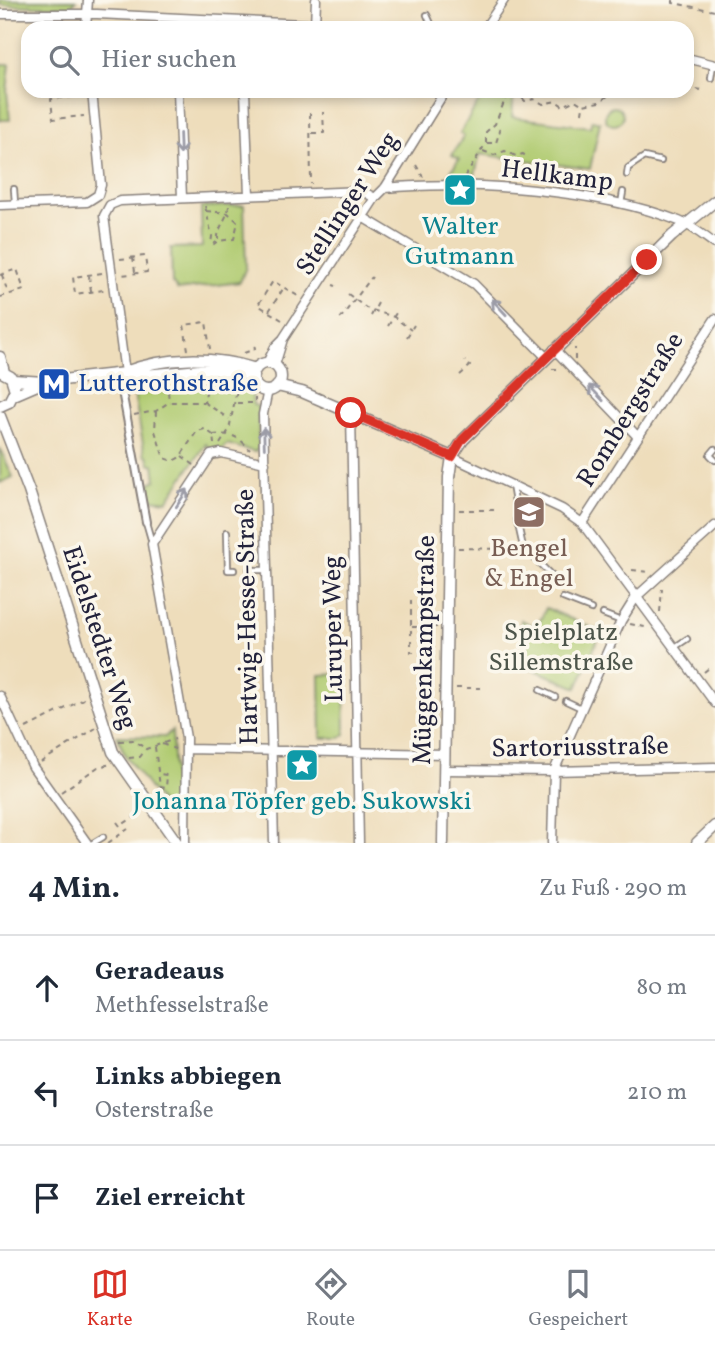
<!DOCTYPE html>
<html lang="de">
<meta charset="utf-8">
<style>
:root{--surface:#fff;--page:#f6f6f7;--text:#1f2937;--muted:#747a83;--line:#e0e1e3;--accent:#d93025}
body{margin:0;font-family:Vollkorn,serif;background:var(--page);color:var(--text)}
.stop{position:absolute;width:21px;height:21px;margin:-16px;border:5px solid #d93025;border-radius:50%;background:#fff}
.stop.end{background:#d93025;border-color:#fff;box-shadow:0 2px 7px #0008}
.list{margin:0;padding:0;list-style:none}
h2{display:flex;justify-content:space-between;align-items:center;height:91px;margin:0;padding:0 28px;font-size:30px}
h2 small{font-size:23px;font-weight:400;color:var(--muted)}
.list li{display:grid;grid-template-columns:46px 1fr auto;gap:21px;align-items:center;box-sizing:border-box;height:105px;padding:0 28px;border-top:2px solid var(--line)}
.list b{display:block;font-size:26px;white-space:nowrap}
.list p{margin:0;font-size:23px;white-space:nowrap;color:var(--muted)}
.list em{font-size:23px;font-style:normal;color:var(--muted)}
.icon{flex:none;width:38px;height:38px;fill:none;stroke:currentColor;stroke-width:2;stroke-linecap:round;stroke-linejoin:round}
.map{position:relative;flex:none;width:715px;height:843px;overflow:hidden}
.search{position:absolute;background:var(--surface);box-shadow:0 4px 10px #0003;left:21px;right:21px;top:21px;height:77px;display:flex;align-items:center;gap:18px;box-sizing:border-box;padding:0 24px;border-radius:21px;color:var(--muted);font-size:26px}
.sheet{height:406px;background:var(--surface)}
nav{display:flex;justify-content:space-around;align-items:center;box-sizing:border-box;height:98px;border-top:2px solid var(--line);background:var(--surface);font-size:19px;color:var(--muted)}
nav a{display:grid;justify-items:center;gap:4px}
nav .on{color:var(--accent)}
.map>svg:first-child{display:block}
</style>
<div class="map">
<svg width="715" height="843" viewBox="0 0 715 843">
<rect width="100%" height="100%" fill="#fbf7ec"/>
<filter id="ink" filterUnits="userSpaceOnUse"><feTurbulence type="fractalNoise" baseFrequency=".0143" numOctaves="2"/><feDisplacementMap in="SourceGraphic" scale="14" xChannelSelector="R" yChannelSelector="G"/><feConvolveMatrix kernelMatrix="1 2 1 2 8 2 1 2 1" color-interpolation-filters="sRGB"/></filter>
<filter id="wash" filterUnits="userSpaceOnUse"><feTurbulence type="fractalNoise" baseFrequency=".00686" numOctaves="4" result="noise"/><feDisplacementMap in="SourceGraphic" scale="28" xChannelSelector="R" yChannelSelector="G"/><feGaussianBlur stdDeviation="1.57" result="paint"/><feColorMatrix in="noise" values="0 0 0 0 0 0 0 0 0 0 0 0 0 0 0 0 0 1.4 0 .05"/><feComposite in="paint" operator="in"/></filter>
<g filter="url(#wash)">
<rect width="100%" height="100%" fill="#edb"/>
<path fill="#b0cb71" stroke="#697656" stroke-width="2" d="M0 0H76L71 7 0 5Z
M0 64H10L7 92 10 120H0Z
M485 91H514L512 117 590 127 592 120 600 122 590 169 480 154 474 178 446 179 459 159 452 155 464 136 460 133Z
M605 116a9 9 0 1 1 18 0a9 9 0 1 1-18 0Z
M244 205 246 267 240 282 178 290 172 283 171 248 202 247 201 207Z
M205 385C220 384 241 381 252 393L253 405 258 406 259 447 255 452 227 444 221 450H210L206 444 167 501 152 499 147 490 150 483 156 480 154 464H150L148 456 145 455 134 394Z
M0 448 13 477 0 483Z
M546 608 601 632 577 688 526 666 527 638 521 635V620L537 627Z
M344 674 345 734 340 738H321L320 675Z
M172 730 175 808 165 809 125 755 117 736 165 737Z"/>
</g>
<g filter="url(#ink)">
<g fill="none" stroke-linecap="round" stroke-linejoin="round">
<defs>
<path id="service" d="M427 15 433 28
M711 78 713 65
M627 175 628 168 644 157 661 161
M14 189 15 203
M621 204 623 192
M119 374 122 391
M715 449 710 455 715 460
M512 485 515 502
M517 520 523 547 559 583
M146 522 152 543
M227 532 228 570H234
M249 570H267
M563 598 591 609
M603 614 621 621
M675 647 687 639
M540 690 555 697
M566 701 581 708
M93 843 103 837"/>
<path id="pedestrian" d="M122 391 146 522"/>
<path id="minor" d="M0 14H97L389 28
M315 25 316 0
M86 28 88 0
M485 28 504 0
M687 58 715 65
M178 91 182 198
M245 91 249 195
M385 188C470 180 600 190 679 221 692 226 704 236 715 244
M0 205 87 202 98 195 101 185 92 91
M364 218 474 284 546 357
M554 349 638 437
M267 363 275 347 283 339 375 198 385 188 445 91
M275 365 283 339
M125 373 104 216 110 205 120 201 362 191 375 198
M268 390 263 414 274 843
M351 413 359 843
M452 457 562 509 582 523 715 703
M582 523 715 319
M0 696 33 767 87 843
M187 749 445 754
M445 770 554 771 715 767
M185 843 186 738 152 544 211 455 221 453 265 463
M552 843 554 771 621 621 636 597 715 526"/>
<path id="tertiary" d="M0 357 4 372
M253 377a14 14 0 1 1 28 0a14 14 0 1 1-28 0Z
M0 371 11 377 15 390 9 402 0 406
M125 372C165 356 215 356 256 369
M13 380 44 382
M277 386 302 392 452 457
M14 395 44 382 125 373 145 375 211 369 254 376
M0 416 29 491 113 752 177 843
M443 843 449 477 452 457 463 440 672 236 715 201
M697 843 715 826"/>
</defs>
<use href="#service" stroke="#88807b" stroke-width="8"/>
<use href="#pedestrian" stroke="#88807b" stroke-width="10"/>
<use href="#minor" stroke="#88807b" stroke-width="11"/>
<use href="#tertiary" stroke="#88807b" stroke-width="13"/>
<path stroke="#88807b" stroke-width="2" stroke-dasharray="5 5" stroke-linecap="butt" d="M673 0V3L715 11
M687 87 701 90
M515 91 525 101 534 99 543 104 556 101 563 106 575 100 583 105 599 102 615 91
M83 96 51 99 53 119 84 116
M310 113 311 184
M582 113 583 106
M312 133H324L323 112
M487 143H496L500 130 496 125
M483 151 494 155 505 151 516 156 523 154 528 158
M416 165 423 177
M465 177 486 143V132L495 124 505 100 513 92
M205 206 212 236 211 245
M206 211 228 213 238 222 234 239 218 241 211 246
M218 239C217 228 228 218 229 206
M133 257 135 272
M120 259 145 256 147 272 122 275
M102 273 73 277 75 294 104 290
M0 275 17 269 24 290 0 297
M2 275 8 293
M89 276 91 291
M333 285 336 286
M348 294 366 308 394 317 411 330
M269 311 283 289
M371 316 378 303
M340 319 372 277
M282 320 258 305 273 281 298 296
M388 326 396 313
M407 337 414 325
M188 350 184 325 206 322 210 349
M244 353 255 349 254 343
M575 360V348
M552 369H562
M460 375 470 366 465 361
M167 382 169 401
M204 402 229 419
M237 403H255V398
M156 411 155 431 164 458 173 461 180 457 197 431 205 429 213 435 214 444
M134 415 156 411 169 402H204L208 383
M213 435C232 433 238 436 250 450
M220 444 229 430 238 384
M182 456 194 465
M459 510H495
M458 548 503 549
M632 570 649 572
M411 600V652L435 653
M660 612 662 589
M630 624 645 627
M412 627H438
M704 672 709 668
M456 688H481
M26 728 86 698
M119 741 133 740 145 748
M162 744 175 749
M155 747 160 787 166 788 167 775 159 774
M129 758 140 757 146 749 175 739
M41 762 96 728
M61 792 98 767 111 764
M164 806 175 803
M117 822 120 826 142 812
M108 843 128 829"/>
<use href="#service" stroke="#fff" stroke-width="4.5"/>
<use href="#pedestrian" stroke="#fff" stroke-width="6"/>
<use href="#minor" stroke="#fff" stroke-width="8"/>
<use href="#tertiary" stroke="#fff" stroke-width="10"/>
</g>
<defs><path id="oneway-shaft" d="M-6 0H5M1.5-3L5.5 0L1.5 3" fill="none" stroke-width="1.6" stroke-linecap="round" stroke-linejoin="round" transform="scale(1.75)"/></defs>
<g stroke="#9c9ca7">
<use href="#oneway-shaft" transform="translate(180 144) rotate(88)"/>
<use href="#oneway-shaft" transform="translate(499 307) rotate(-133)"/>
<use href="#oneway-shaft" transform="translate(596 393) rotate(-133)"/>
<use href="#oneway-shaft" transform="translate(264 438) rotate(-92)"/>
<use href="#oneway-shaft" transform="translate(182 498) rotate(-57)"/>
</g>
</g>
<g fill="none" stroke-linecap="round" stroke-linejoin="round" filter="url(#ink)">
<path stroke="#d93025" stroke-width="9" d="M351 413 452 457 462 440 493 410 647 260"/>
</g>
<defs>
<symbol id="sight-square" viewBox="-11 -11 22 22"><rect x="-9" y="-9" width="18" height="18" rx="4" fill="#0f9aa8" stroke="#fbf7ec"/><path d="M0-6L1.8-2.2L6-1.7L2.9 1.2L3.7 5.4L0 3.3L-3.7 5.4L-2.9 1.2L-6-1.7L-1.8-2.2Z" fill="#fff"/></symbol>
<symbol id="metro-square" viewBox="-11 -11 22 22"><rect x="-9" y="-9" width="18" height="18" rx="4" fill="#1a4fb4" stroke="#fbf7ec"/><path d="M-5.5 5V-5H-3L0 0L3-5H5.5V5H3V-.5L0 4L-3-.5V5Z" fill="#fff"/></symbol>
<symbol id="school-square" viewBox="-11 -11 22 22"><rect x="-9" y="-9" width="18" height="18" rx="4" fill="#8d6e63" stroke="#fbf7ec"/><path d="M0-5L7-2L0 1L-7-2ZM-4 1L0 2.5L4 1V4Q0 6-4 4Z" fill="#fff"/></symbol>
</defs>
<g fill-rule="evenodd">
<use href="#sight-square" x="441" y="171" width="38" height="38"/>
<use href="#metro-square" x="35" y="365" width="38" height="38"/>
<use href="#school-square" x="510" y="493" width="38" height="38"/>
<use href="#sight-square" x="283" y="746" width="38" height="38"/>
</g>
<g text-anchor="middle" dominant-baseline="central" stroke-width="7" stroke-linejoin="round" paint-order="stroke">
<g font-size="26" fill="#22223b" stroke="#fbf7ec">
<text transform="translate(557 176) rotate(7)">Hellkamp</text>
<text transform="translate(348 204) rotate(-57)">Stellinger Weg</text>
<text transform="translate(631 410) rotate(-58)">Rombergstraße</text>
<text transform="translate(248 617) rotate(-91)">Hartwig-Hesse-Straße</text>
<text transform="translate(334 629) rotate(-91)">Luruper Weg</text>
<text transform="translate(99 638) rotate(72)">Eidelstedter Weg</text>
<text transform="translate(425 650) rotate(-89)">Müggenkampstraße</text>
<text transform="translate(580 748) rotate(-1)">Sartoriusstraße</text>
</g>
<g font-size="26" fill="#0d838f" stroke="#fbf7ec">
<text x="460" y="227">Walter<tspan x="460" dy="30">Gutmann</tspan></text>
<text x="302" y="802">Johanna Töpfer geb. Sukowski</text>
</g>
<g font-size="26" fill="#164399" stroke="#fbf7ec" text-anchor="start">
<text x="78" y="384">Lutterothstraße</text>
</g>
<g font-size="26" fill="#785e54" stroke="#fbf7ec">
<text x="529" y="549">Bengel<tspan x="529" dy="30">&amp; Engel</tspan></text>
</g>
<g font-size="26" fill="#4d554b" stroke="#fbf7ec">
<text x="561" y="633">Spielplatz<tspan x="561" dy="30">Sillemstraße</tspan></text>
</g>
</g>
</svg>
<div class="stop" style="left:351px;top:413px"></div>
<div class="stop end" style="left:647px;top:260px"></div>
<div class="search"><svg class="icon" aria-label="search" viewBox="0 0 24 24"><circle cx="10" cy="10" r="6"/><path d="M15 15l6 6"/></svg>Hier suchen</div>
</div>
<section class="sheet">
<h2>4 Min.<small>Zu Fuß · 290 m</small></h2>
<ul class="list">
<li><svg class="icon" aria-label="ahead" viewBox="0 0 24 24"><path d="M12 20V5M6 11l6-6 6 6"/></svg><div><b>Geradeaus</b><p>Methfesselstraße</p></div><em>80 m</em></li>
<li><svg class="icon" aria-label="left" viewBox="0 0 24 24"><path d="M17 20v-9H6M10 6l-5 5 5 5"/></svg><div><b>Links abbiegen</b><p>Osterstraße</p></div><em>210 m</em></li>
<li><svg class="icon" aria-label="arrive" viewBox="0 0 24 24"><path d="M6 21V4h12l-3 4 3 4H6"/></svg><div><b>Ziel erreicht</b></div></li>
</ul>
</section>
<nav>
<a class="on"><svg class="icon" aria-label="map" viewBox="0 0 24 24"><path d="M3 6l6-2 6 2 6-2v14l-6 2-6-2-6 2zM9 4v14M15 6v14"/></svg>Karte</a>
<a><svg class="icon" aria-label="directions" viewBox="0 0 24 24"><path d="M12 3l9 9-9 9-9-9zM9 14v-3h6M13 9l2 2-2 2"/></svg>Route</a>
<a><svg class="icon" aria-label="saved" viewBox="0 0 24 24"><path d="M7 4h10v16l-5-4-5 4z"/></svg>Gespeichert</a>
</nav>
